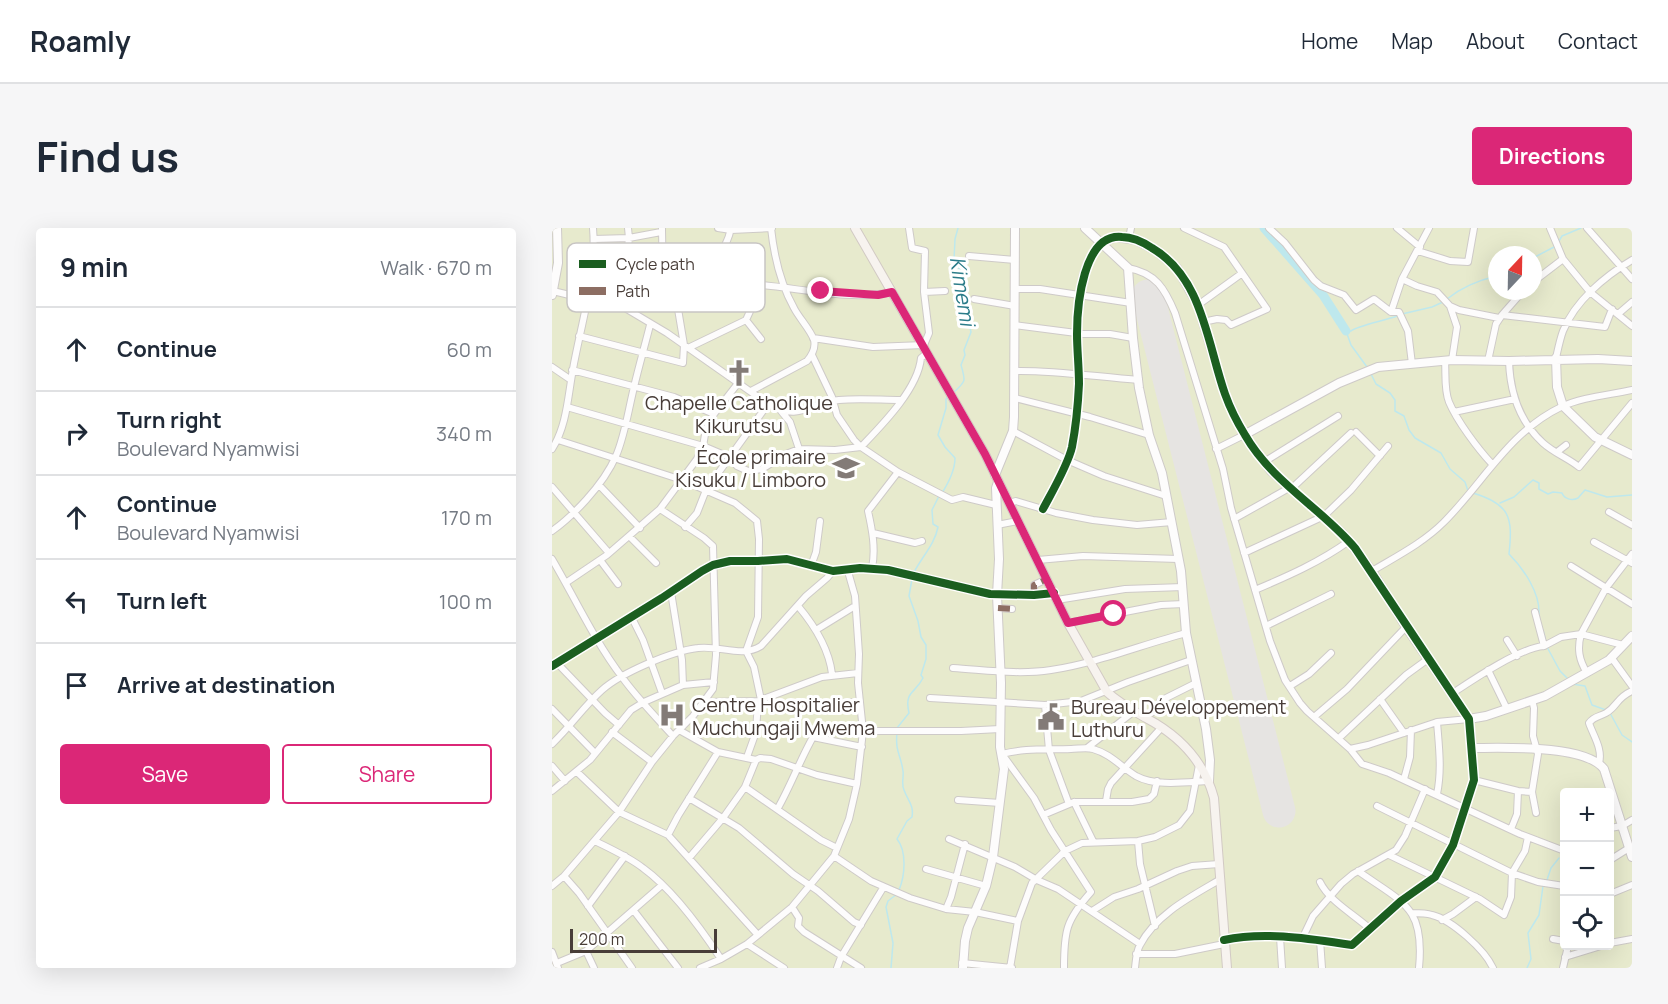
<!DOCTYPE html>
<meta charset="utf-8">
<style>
:root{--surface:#fff;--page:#f6f6f7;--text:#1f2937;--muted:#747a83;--line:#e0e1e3;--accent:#db2777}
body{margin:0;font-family:Manrope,sans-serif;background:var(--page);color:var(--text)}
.controls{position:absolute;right:18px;bottom:18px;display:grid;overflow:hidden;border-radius:6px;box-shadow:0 6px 24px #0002}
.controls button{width:54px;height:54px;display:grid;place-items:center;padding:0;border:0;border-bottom:2px solid var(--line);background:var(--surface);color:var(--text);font:30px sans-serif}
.compass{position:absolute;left:936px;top:18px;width:54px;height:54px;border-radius:50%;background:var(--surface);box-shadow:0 6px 24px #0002;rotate:22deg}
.scale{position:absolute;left:18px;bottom:15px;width:147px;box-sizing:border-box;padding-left:6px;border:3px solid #483d38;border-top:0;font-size:16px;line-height:21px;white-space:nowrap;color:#483d38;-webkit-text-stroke:4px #fff;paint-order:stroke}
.stop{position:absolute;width:18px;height:18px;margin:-14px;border:4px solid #db2777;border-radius:50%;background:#fff}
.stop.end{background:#db2777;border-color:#fff;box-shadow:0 2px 6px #0008}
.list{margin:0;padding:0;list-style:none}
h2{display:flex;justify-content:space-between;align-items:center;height:78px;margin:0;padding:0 24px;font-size:26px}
h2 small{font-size:20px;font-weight:400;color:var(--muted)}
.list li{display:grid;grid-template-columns:39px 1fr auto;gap:18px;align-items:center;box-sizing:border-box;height:84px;padding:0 24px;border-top:2px solid var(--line)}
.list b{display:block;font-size:22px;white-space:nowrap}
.list p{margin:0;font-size:20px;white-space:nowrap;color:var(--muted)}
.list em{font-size:20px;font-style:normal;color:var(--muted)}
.actions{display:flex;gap:12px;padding:18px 24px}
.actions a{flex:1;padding:14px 0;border:2px solid var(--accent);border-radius:6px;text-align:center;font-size:21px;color:var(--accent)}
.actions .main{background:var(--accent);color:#fff}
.icon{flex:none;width:33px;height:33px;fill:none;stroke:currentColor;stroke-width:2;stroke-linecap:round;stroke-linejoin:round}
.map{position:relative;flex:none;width:1080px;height:740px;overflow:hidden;border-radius:6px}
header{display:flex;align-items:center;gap:36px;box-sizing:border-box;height:84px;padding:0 30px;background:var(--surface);border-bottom:2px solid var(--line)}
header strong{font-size:28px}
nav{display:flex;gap:33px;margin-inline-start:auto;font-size:21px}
.intro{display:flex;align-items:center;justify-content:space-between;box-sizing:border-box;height:144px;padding:0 36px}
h1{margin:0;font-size:42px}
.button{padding:15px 27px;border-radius:6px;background:var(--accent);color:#fff;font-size:21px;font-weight:700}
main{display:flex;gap:36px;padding:0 36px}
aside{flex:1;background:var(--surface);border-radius:6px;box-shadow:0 6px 24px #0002}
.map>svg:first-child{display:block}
</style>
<header>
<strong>Roamly</strong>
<nav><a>Home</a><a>Map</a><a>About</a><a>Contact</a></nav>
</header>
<div class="intro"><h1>Find us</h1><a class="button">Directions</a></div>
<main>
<aside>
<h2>9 min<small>Walk · 670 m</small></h2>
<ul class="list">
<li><svg class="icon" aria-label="ahead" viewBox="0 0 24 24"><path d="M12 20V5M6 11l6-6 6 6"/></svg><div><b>Continue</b></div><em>60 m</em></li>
<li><svg class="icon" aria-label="right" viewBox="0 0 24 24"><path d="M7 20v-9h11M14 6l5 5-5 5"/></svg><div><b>Turn right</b><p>Boulevard Nyamwisi</p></div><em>340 m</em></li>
<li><svg class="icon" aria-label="ahead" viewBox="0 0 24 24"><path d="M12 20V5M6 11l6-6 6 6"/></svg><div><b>Continue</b><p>Boulevard Nyamwisi</p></div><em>170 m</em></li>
<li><svg class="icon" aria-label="left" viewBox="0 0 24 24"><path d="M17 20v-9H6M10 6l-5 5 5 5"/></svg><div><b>Turn left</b></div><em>100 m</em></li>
<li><svg class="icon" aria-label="arrive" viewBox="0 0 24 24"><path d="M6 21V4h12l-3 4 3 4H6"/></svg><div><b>Arrive at destination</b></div></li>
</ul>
<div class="actions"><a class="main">Save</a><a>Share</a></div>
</aside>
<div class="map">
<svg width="1080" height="740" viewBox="0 0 1080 740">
<rect width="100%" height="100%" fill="#f1eeec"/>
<path fill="#e7eacd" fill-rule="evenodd" d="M0 0H1080V740H0ZM945 27H981V63H945ZM1012 564H1058V718H1012Z"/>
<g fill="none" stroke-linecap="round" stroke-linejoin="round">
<path stroke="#bee8ed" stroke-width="1.5" d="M1007 13 1010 8 1029 0
M981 30 1002 19
M895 71C910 59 927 52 945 48
M850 86 880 79 891 74
M815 139 799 117 794 103H799C805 98 835 92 845 88
M819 146 824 156 838 165 843 172V183L852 188 857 202 863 210 889 225 898 241 913 254 916 263
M401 165C414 153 414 154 409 137L413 127 412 122 419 104 417 96 411 88 416 80 415 69 408 53 409 44 402 32 403 11 406 0
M390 265C397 254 403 242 403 230L393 219 386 207 394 180V171L397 168
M921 265C958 276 961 289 957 326 972 341 988 365 987 386
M948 275 962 269 981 252 987 255V261L996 266 1001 264 1010 265C1012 271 1020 273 1026 270L1033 262 1055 269 1080 267
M361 346C369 330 383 316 386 299L381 296 380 282 387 268
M991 402 994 414
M995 419 1008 443 1017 452
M1020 456 1033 458 1040 477 1054 482
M1058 485 1070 507 1080 514
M345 500 357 485C352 463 363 466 371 450L369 447 374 431V417L369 409 366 393 357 368 360 351
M345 505C343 524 349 527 351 543 352 549 349 556 352 562 356 573 362 577 360 589L355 593 345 611C355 623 353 648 347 662
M995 652 999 640 1007 630
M339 740 341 715 334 679 336 673 345 666
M975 740 979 731 976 705 987 687 991 658"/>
<path stroke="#bee8ed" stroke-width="9" d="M712 0 771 67 794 103"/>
<path stroke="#e6e4e2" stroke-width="33" d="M596 68 727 583"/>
<defs>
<path id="minor" d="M166 0 179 2 220 0
M632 0 672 19 715 81 679 97 674 92 665 91 651 94
M717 0 733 15 762 52 769 58 792 67 804 82 822 71 839 84H847L856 103 860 136
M845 0 868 19
M877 0 850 51 865 58 885 64 898 78 905 99 900 132
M998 0 1011 31 1038 64 1080 98
M1035 0 1080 51
M110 1 111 60
M577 10 579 0
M42 11 77 10 109 4
M866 23 898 33 916 34 922 0
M417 28 463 32
M576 40C604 45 613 61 623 85L671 241 679 280 718 413 733 452 748 475 755 483 798 521 810 536 837 545 968 606 1010 622
M981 54 1011 31
M463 61H488L579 75
M1 63 34 71 69 76 73 80 115 105 216 176C249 194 256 175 287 172 307 170 329 172 349 172
M372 64 393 63
M422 71 463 78
M70 72 77 10 76 0
M69 76 70 72C112 61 169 50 179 0
M646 77 689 46
M898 78 907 82 947 90
M839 84 850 51
M1066 86 1080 74
M950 87 1053 99 1060 81
M194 92 209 111
M462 97 532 106H558L581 110
M27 108 131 135 132 117 122 57
M261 110 321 119 372 117 377 105 372 64 373 23 360 20 357 0
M136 120 194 92 210 57C252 61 299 73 340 64
M260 127 280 169 285 187 302 212 309 219 346 244 400 272 411 269 444 277
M1004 130C1006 121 1008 111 1011 103 1023 73 1053 48 1080 32
M893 133C894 146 892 162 897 174 905 193 926 221 940 236
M936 133 944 96 950 87 971 63
M957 133C958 164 968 194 991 215 1002 225 1016 230 1027 239L1080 175
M0 139 19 152
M20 142 122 169 162 186
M462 143C504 142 545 149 587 152
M199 163 255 133C260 127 264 120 262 112 258 101 247 90 242 80 228 55 222 28 219 0
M463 170 538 189 597 207
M15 179 151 218 177 229 185 238 196 243 210 241 234 226 247 221 283 222 309 219C330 197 366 161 369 130L375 125
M229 183 238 194 247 221
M902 184 963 171
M461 203 515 232 552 248 614 268
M804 204 828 228
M6 212 130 252 183 275 205 293 207 311 206 389 194 423 202 439 209 472
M0 221C15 198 16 167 21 141 29 96 45 47 41 0
M664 221 692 207
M1005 224 1014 217
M712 234 786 188
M47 257 88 300
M0 259 57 325
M739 261 799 205
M457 275 464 273 504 285 541 292 585 297 620 294
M491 281C500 264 514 240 519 222 525 200 526 175 527 153 527 112 517 45 549 14
M1057 284 1080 297
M682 291 737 260
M445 297 466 293
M133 299 145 285 154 262 216 176
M0 303C13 294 24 283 34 272 71 231 70 210 82 159 87 138 93 117 98 97
M321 305 363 315 370 313
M77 308 104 335
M1042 314 1080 335
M692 325 772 288 799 262 836 218
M0 331C23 370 42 412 70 449 85 470 104 489 121 508
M48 332 66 356
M486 332 531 328 626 331
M259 338 264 324 268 293
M1019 338 1080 376
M320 340C324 321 320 301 316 283L346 244
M820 343C845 328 871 315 892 294 931 255 957 204 1009 179 1030 169 1057 167 1080 162
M15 354 55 327 108 281 145 231 151 218 154 201 162 186 187 154
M703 362C736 348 768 334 797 313
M119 364 130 432 131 457
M482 367V357L495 351
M505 372 573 361 631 359
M246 378C262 397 277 421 280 446
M446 380 460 381
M79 388 91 412 110 465
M516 395 609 377 632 376
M714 398 779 366
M264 402 303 378
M955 412 965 428
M992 418 1009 409 1029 406 1071 417
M1059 429 1080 458
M5 435 53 485 67 497
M0 438 110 370 150 343 161 337 178 333H206L235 331 281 343 308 340 336 342 438 366 482 367 502 365
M401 440C434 442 466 447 499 442 545 435 589 417 634 405
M936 442 955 481
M1035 445C1027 432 1025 421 1029 406L1054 360 1080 326
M738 458 757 446 779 425
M901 465C922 451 968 420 992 418L983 384
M378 470 493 477 529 473 576 454 639 432
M828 471 852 505
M980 472 982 480 981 508 986 526 980 564 984 585
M152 474 206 473 270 449 306 445
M268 476 307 474
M493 477 497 522 517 576
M0 481 43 525
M593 489 608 479V473L644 455
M762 489 795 461 854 399
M127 502 166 524 204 532 208 530 219 531 265 547 305 556
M311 503H409L448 501
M60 504 100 534
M787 510 854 447 876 431
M0 516C18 499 32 478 50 462 69 445 120 423 146 420 167 417 190 430 209 418L254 368 275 350 281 343
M535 520 581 484
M798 521 816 517 885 494 917 491
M195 529 204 504 206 473
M1047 535C1051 521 1041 507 1037 495 1042 488 1047 489 1054 485 1066 478 1064 470 1080 463
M0 538 13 553
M25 544 67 584 116 607 205 706
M852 551 858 529 859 502
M922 552 966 563 980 564
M193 559 269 612 285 620
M0 563 38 532 79 482 92 474 131 457 162 454
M885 566C890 542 887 519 885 494
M137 570 187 600 241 646 266 663 302 694 309 697
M406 572 448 575
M554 573 556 561 559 555 610 499
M522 574 541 613
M825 578 960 645 986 654 1012 658
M226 580C239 557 248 532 261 509L310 519
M491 587 522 574H580L597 571 602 566 605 553
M1058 600 1070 598 1080 592
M959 601 965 586 966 563
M116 607 126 588 166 524
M397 611 463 639 485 652 506 661 588 716
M43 613C59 621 77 629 91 640 120 661 150 702 169 731
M586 613 588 636 603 698
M837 627 928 671 952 687 959 669 960 645 973 623 976 609
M282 628 319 653 358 670 394 681 423 684 466 693
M137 630 171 590 193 559 204 532
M1058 632 1077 620
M374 641 434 658
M806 643C851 675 873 678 867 740
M12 648 27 665 80 740
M768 654C777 673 803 687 818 701
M0 658 12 648 67 584 100 534 121 508 141 488 161 461 164 427 161 318 152 310 108 281
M1058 666 1080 657
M36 678 73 628
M240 679 247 690 246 698 252 704 309 740
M394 681 399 669 413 616
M82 683 126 740
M540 683 562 669 586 661 625 643 640 638 667 636
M860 685C867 685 874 685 880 687 900 692 933 722 941 740
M890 692 901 686 924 669
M728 709 730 740
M751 709 761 688 789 656 801 646 844 622 853 608 873 561
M1001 711 1012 713
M672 712C713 703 759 711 800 717L849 673 877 655 891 638 901 617 919 564 922 552 920 520
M768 712 770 740
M1058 715 1080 711
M195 716 232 740
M34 723 42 740
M0 724 6 740
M584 726H623L672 716
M1013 729 1049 718
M5 735 34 723 110 657
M410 735 460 740
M148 740 169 731 195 716 240 679 282 628 297 591 305 556 311 503 306 455 307 426 303 368 295 340
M285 740 289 729 331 660
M458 740 466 693 480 655 513 623 530 615 586 613 603 609 627 597 638 583 647 537
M512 740C512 703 514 692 539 664L499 602 482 570 450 526C472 520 495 522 519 521 526 521 534 519 541 521 559 526 569 539 584 548 604 559 635 554 657 553
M583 740C584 732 584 724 588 717 604 686 640 668 669 651
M1011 740 1016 718"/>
<path id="tertiary" d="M533 0 576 40 581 110 587 160 597 207 610 245 629 343 634 405 654 501 658 532 657 553
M549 14 564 9 584 12 603 22 625 40 646 77 673 167 692 207 719 243 791 306 820 343 854 399 917 491 920 520C950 520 1033 516 1052 541L1080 629
M0 67 6 35 5 0
M1004 130 1005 159 1011 178 1043 209 1080 227
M692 207 787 155 826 139 900 132 957 133 1046 131 1080 133
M443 247 461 203 462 189 463 0
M917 491 934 488 993 468 1057 432 1080 408
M411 740 413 713 416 700 434 658 441 629 452 541 448 519 449 455 445 367 447 331 444 260 446 254"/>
<path id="secondary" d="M303 0 433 226 516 395 555 464C567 475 580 482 594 490 628 508 652 533 662 570L675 740"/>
</defs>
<use href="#minor" stroke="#cecac8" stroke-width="8"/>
<use href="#tertiary" stroke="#cecac8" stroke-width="10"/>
<use href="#secondary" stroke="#d2cac4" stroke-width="10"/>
<use href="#minor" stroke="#fdfcfc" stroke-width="6"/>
<use href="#tertiary" stroke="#fdfcfc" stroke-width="8"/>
<use href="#secondary" stroke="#f7f3ef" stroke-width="8"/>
<path stroke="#8d6e63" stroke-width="6" stroke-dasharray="12 6" stroke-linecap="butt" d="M482 367V357L495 351
M446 380 460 381"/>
<defs>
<path id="cycleway" d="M491 281C500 264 516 237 520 219 524 198 526 177 527 156 527 139 525 122 525 106 525 78 531 5 570 9 580 9 591 14 600 20 651 50 655 115 673 166 678 180 685 194 693 207 720 254 769 280 803 320L917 491 922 552 901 617 883 649 849 673 800 717C759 711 713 703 672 712
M0 438 110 370 150 343 161 337 178 333H206L235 331 281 343 308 340 336 342 438 366 482 367 502 365"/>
</defs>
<use href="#cycleway" stroke="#fff" stroke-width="11"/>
<use href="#cycleway" stroke="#1b5e20" stroke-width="8"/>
</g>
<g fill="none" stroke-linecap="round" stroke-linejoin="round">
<path stroke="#db2777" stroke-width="8" d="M269 63 326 67 340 64 433 226 516 395 562 386"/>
</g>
<defs>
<symbol id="church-bare" viewBox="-9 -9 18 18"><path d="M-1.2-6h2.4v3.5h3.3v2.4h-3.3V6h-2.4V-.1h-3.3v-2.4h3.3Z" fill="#837b77" stroke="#fff" stroke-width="2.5" paint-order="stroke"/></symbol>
<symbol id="school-bare" viewBox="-9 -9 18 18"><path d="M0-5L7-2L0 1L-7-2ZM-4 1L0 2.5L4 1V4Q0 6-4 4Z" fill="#837b77" stroke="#fff" stroke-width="2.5" paint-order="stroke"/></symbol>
<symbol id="hospital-bare" viewBox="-9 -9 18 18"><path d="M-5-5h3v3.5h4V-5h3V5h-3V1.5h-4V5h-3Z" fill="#837b77" stroke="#fff" stroke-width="2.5" paint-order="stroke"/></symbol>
<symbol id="civic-bare" viewBox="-9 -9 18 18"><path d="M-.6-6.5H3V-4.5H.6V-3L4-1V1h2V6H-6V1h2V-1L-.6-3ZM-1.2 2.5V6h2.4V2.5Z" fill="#837b77" stroke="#fff" stroke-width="2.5" paint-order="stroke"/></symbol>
</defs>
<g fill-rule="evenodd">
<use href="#church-bare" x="168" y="126" width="38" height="38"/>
<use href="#school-bare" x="275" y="221" width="38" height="38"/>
<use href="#hospital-bare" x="101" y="468" width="38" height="38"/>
<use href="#civic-bare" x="480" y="470" width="38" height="38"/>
</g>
<g text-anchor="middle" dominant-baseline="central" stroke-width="6" stroke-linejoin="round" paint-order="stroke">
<g font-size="20" fill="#483d38" stroke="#fff" text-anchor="start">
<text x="187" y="174" text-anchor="middle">Chapelle Catholique<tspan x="187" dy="23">Kikurutsu</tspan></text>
<text x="274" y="228" text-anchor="end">École primaire<tspan x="274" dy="23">Kisuku / Limboro</tspan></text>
<text x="140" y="476">Centre Hospitalier<tspan x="140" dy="23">Muchungaji Mwema</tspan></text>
<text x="519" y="478">Bureau Développement<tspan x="519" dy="23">Luthuru</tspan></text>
</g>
<g font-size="21" font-style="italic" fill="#2b7c89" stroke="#fff">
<text transform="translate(411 63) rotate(81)">Kimemi</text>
</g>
</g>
<rect x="15" y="15" width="198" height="69" rx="9" fill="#fff" stroke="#c8c5c3" stroke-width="1.5"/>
<rect x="27" y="32" width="27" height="8" fill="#1b5e20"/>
<rect x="27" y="59" width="27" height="8" fill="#8d6e63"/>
<g font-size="16" fill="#483d38">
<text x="64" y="42">Cycle path</text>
<text x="64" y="69">Path</text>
</g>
</svg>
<div class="controls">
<button>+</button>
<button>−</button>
<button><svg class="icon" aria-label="locate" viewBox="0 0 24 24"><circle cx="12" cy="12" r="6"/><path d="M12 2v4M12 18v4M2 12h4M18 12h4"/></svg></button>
</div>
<svg class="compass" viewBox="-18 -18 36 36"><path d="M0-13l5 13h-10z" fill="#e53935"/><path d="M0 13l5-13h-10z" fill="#747a83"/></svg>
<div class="scale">200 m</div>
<div class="stop" style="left:562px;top:386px"></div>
<div class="stop end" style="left:269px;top:63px"></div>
</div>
</main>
